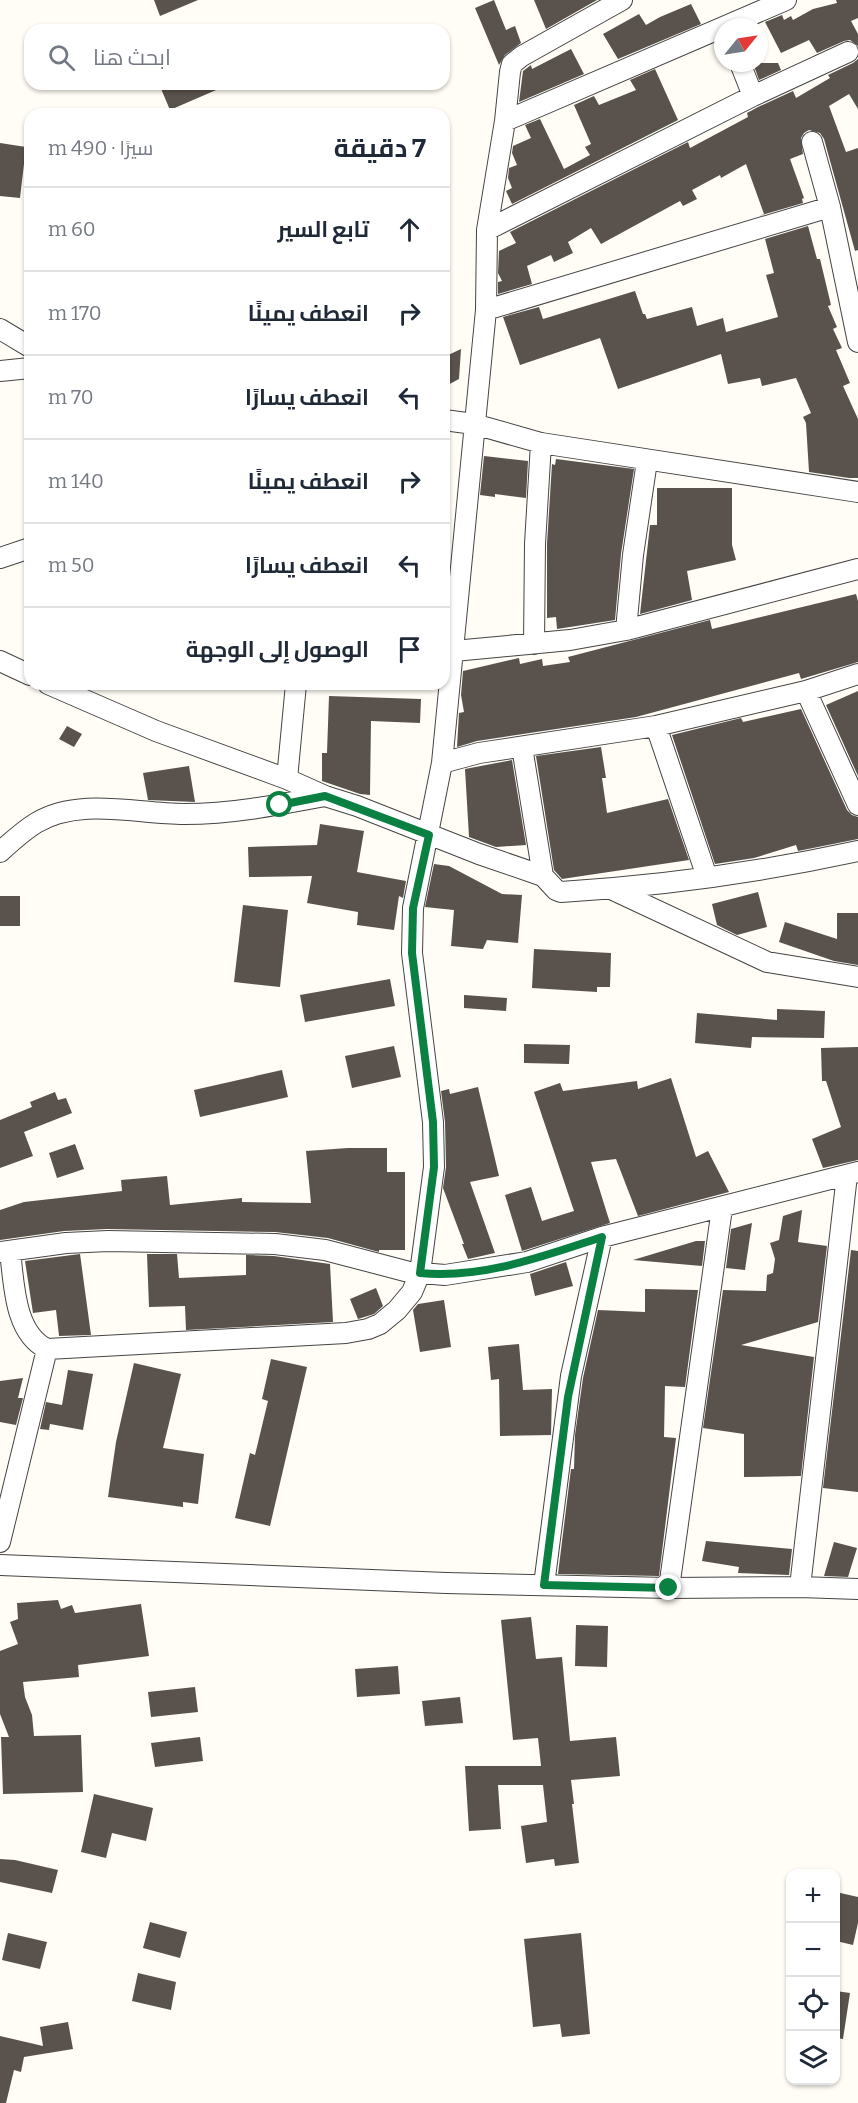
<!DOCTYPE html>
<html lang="ar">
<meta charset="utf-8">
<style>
:root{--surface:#fff;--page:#f2f2f3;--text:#1f2937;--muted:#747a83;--line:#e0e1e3}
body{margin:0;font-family:Bitter,Cairo,serif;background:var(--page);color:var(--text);direction:rtl}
.controls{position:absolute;right:18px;bottom:18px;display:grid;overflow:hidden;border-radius:12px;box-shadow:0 2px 4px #0004}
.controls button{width:54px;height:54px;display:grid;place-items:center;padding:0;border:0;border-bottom:2px solid var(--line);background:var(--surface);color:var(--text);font:30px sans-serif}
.compass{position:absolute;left:714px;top:18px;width:54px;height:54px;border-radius:50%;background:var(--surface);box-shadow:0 2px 4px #0004;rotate:60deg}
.stop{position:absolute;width:18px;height:18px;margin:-14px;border:4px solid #0b8043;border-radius:50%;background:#fff}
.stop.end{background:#0b8043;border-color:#fff;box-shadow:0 2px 6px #0008}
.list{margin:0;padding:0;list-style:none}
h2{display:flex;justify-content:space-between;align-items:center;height:78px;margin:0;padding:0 24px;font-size:26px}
h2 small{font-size:20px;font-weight:400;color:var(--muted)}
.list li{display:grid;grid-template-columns:39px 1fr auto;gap:18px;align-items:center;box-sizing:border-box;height:84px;padding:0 24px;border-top:2px solid var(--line)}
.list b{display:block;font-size:22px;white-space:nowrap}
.list em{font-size:20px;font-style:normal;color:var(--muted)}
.icon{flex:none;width:33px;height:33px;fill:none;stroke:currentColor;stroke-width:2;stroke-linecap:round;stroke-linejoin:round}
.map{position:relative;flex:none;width:858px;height:2103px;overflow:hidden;direction:ltr}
.search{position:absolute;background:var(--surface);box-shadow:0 2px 4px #0004;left:24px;top:24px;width:426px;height:66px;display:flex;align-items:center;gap:15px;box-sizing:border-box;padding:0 21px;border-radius:18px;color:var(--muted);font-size:22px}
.panel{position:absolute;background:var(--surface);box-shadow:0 2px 4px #0004;left:24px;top:108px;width:426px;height:582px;border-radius:18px;direction:rtl}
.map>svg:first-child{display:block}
</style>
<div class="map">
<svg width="858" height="2103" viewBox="0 0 858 2103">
<rect width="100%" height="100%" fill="#fffdf5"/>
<path fill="#5a524d" d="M154 0H198L160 16Z
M494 0 506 30 515 26 521 43 505 55 499 65 475 8Z
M534 0H597L546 29Z
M836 0H858V18L851 21 858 34V46L850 40 844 41 817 53 809 40 781 53 765 22 782 15 784 20 791 16 793 20 813 9 837 3Z
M691 4 701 24 618 59 603 34 639 14 646 25 660 17Z
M571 49 584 74 519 102 523 71 531 65 532 69Z
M858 59V109L849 94 829 106 846 152 858 148V250L855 251 824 139 820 133 809 130 804 133 801 138 803 154 790 159 804 198 802 199 803 203 759 216 764 214 746 164 721 178 720 175 692 190 697 199 683 206 680 201 601 244 591 228 568 242 573 253 554 262 551 255 527 266 532 284 498 294V282L502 281 498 273 499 251 516 243 510 232 688 142 690 148 748 117 747 113 758 107 793 91 796 98 830 78 828 75 853 63Z
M753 63H778L781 70 759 80Z
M655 69 678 120 512 204 506 191 512 188 508 178 509 168 517 165 512 153 513 146 531 138 525 125 540 119 564 169 590 155 585 147 591 144 574 105 594 96 599 105 636 90 630 80Z
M159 84H230L170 110Z
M0 143 26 147 20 198 0 196Z
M808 226 817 259H820L831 305 828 306 837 327 833 329 842 348 836 350 850 383 843 386 858 419V478H849L809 472 806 423 803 417 811 413 796 378 762 386 760 378 728 384 721 354 618 389 600 338 520 365 503 317 539 307 543 319 635 291 643 314H645L647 319 692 307 697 326 723 318 726 332 778 317 766 275 774 273 765 239Z
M461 349 459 379 444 387V357Z
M484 456 528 461 526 498 495 494V497L480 495Z
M556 459 634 469 621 554 615 620 557 629 556 617 547 618V544L552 464 555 465Z
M657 488H732V545L736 560 687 571 692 600 640 614 650 525H657Z
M856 594 858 601V662L801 679 799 673 636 717 477 741 457 747 459 713 464 712 461 695 463 671 519 658 520 664 542 659 543 666 570 662 568 657 710 620 712 629Z
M858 691V776L826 705Z
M329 696 421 699 420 723 371 721 370 795 360 794 322 781V753H327Z
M801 709 847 810 852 815 858 817V839L798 851 796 845 754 858 715 864 672 735 741 718 743 722Z
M67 726 82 734 74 747 59 739Z
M601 747 606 778H602L607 813 668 799 689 860 562 879 554 870 536 756Z
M512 760 526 845 496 847 469 837 465 769Z
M189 766 195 802 148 800 143 773Z
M320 824 364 831 357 872 406 881 403 898 399 896 394 930 357 925 358 912 307 903 312 876 249 877 248 847 317 845Z
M434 864 449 866 502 894 522 895 518 943 487 940 483 949 451 946 454 910 425 907Z
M758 892 767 927 737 935 717 925 712 904Z
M0 896H20V926H0Z
M243 905 288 910 280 987 234 982Z
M837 913H858V965L834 961 779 942 785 922 837 939Z
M534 949 611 953 610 987H597V992L532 988Z
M390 979 395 1006 305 1022 300 995Z
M464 995 507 998 506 1011 464 1008Z
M777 1009 825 1011 824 1038 752 1037 751 1048 695 1043 697 1013 777 1020Z
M524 1044 570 1045 569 1064 524 1063Z
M394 1046 401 1077 352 1088 345 1056Z
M858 1047V1160L823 1168 812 1139 841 1127 826 1081H822L821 1048Z
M282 1070 288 1097 200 1117 194 1090Z
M671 1078 696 1157 708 1151 729 1192 638 1216 616 1159 591 1162 610 1223 522 1251 505 1195 531 1187 542 1221 574 1211 534 1092 560 1083 563 1091 637 1081 638 1089Z
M478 1087 499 1176 470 1182 495 1253 468 1259 462 1244H464L443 1188 446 1167 445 1122 441 1091 449 1089 450 1094Z
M55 1092 58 1100 66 1098 72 1113 24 1132 33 1156 0 1168V1120L32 1107 30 1102Z
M75 1144 84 1169 57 1178 49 1153Z
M348 1148H387V1172H405V1250H379V1252L328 1238 275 1232 107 1229 64 1231 0 1240V1210L24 1202 122 1191 121 1180 167 1176 170 1205 242 1198V1202L311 1203 306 1151Z
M802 1210 798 1242 827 1246 818 1322 741 1345 814 1357 801 1476 744 1477V1434L703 1428 723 1290 766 1291 767 1275 773 1273 775 1259 770 1243 779 1240 783 1216Z
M752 1223 745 1270 726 1268 731 1229Z
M696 1241H705L702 1266 633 1260Z
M851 1250 858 1251V1492L823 1488Z
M80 1254 91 1335 59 1336 56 1310 33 1313 25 1261Z
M147 1254H177L179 1278 246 1275V1255L274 1256 330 1264 333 1322 186 1330 185 1306 149 1307Z
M566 1262 573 1286 535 1296 530 1274Z
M376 1288 383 1306 374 1314 358 1319 350 1299Z
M645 1289 698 1290 685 1387 665 1386 664 1437 676 1438 659 1576 558 1574 571 1469H574L575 1435 583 1378 598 1310 645 1312Z
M444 1300 451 1347 420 1352 413 1310 418 1304Z
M519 1344 523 1390 552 1389 551 1435 500 1436 499 1379 491 1380 488 1347Z
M271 1359 307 1367 270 1526 235 1518 250 1453 255 1455 268 1401 262 1399Z
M134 1363 181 1374 163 1448 204 1454 198 1504 183 1502V1507L108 1497 116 1442Z
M68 1370 93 1374 83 1430 50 1424 49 1430 40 1429 46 1402 62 1405Z
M23 1378 18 1398H23L16 1425 0 1422V1381Z
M706 1541 792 1549 789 1575 738 1573 739 1567 702 1561Z
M834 1542 857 1548 848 1577 824 1576Z
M58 1600 61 1609 72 1605 75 1613 141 1604 149 1656 78 1665 79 1677 23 1682 25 1697 32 1715 34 1736 81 1735 83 1792 3 1794 1 1737H9L0 1714V1651L18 1644 10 1622 18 1619 17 1603Z
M531 1617 536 1659 562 1657 570 1741 616 1737 620 1776 571 1780 574 1804H572L579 1863 555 1866 554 1859 526 1863 521 1826 547 1822 543 1785H498L501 1829 469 1831 465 1766H541L538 1738 513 1740 501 1620Z
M576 1625 608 1626 607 1667 575 1666Z
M398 1666 400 1694 357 1697 355 1669Z
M195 1687 198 1712 151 1717 148 1692Z
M460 1697 463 1723 425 1726 422 1701Z
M200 1737 203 1761 155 1767 151 1743Z
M94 1794 153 1808 146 1841 112 1833 106 1858 81 1852Z
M0 1859 15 1860 58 1870 52 1893 0 1882Z
M836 1892 858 1897V1923L853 1945 836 1941Z
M150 1922 187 1932 180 1958 143 1948Z
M8 1933 47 1942 40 1969 2 1960Z
M581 1933 590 2034 562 2037 560 2024 533 2027 524 1939Z
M138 1973 176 1982 171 2010 132 2001Z
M836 1991 850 1993 843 2039 836 2038Z
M68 2022 73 2049 24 2057 21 2072 14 2070 6 2103H0V2036L43 2046 40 2027Z"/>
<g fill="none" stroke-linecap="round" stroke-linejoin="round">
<defs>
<path id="minor" d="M740 63 753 96
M505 121 786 0
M812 142 830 207 858 342
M487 230 753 96 848 52
M486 310 830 207
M0 329 30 347
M0 371 30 368
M444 420 474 424 541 443 858 492
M0 558 30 548
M626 630 633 555 647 461
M534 644 535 544 541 443
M454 651 570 640 626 630 858 569
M0 661 30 675
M48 684 156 731 287 779 325 796 357 806 479 854 543 876 556 890 561 892C660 886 761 872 858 851
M806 691 858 805
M656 726 707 877
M522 747 543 876
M442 763 479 753 656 726 806 691 858 674
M287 779 296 684
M0 852C11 842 23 831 36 823 80 797 136 814 184 814 232 814 278 805 325 796
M611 889 767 962 858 977
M10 1251C14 1283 14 1333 47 1349L346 1333 368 1329 380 1324 397 1310 412 1292 420 1273 434 1167 433 1122 412 953 413 908 442 763 486 310 487 230 505 121 510 72 512 64 522 56 622 0
M0 1252 66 1243 108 1241 275 1244 325 1250 409 1272 445 1275 527 1262 602 1237 858 1172
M0 1542 47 1349
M0 1565 446 1583 669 1588 800 1587 858 1589
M544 1585 571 1376 602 1237
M800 1587 847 1175
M669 1588 722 1208"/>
</defs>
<use href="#minor" stroke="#444" stroke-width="22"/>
<use href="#minor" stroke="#fff" stroke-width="20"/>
</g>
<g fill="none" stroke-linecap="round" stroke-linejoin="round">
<path stroke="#0b8043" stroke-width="8" d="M280 805 325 796 429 835 413 908 412 953 433 1122 434 1167 420 1273C483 1279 544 1256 602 1237L568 1397 544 1585 669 1588"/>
</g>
</svg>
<div class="controls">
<button>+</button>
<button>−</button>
<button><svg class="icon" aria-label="locate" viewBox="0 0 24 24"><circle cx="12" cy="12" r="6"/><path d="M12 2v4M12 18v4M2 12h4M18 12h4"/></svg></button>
<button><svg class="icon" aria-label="layers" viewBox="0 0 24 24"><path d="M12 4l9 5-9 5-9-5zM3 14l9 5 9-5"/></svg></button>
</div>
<svg class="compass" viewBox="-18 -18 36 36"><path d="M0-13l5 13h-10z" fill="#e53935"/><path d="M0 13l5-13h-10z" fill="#747a83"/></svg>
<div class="stop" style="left:280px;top:805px"></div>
<div class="stop end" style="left:669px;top:1588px"></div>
<div class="search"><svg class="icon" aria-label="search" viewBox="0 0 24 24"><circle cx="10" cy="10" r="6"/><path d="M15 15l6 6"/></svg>ابحث هنا</div>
<section class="panel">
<h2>7 دقيقة<small>سيرًا · 490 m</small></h2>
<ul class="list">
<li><svg class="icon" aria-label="ahead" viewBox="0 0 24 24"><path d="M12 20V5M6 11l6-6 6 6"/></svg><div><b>تابع السير</b></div><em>60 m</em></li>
<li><svg class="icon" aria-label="right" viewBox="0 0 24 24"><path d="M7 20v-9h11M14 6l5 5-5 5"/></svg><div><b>انعطف يمينًا</b></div><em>170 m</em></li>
<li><svg class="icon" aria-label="left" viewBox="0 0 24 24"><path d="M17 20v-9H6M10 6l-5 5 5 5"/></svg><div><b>انعطف يسارًا</b></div><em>70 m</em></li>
<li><svg class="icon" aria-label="right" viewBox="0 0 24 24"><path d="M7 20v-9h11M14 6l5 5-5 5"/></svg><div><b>انعطف يمينًا</b></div><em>140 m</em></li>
<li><svg class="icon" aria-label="left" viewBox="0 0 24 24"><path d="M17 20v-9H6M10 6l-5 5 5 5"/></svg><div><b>انعطف يسارًا</b></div><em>50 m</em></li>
<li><svg class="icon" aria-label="arrive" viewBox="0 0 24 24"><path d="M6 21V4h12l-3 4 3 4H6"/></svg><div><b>الوصول إلى الوجهة</b></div></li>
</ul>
</section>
</div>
